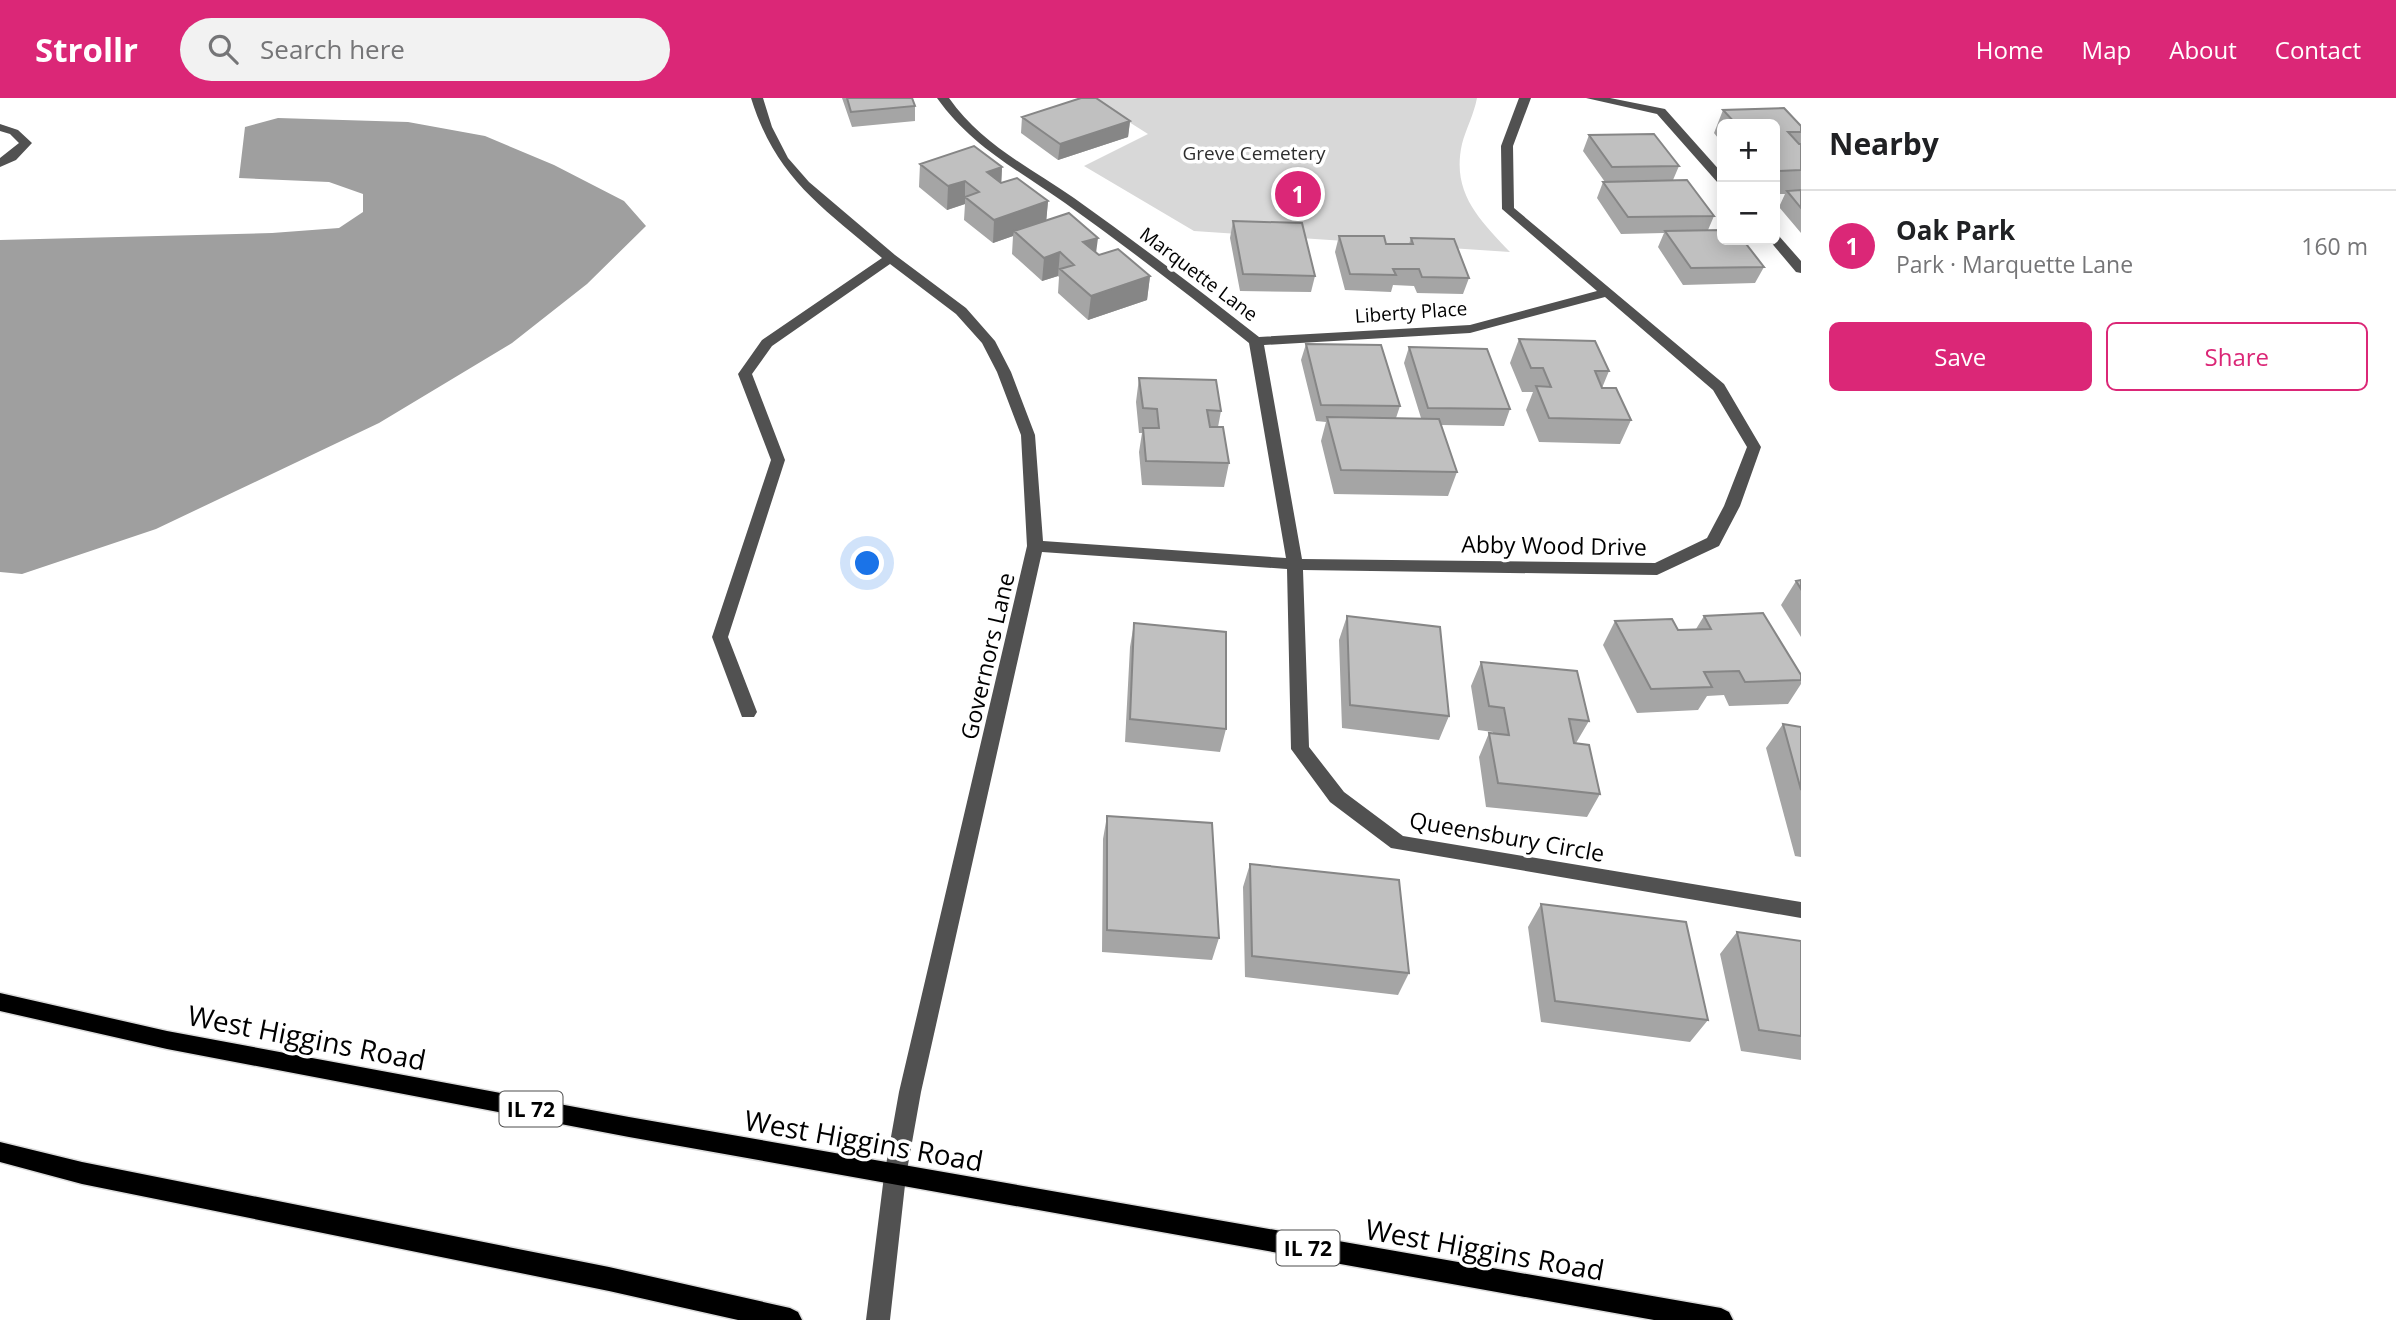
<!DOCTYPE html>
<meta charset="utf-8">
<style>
:root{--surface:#fff;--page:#f2f2f2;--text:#202124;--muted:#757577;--line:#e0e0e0;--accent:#db2777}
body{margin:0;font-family:"Open Sans",sans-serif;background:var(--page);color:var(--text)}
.controls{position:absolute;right:21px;top:21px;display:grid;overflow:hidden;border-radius:10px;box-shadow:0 4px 18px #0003}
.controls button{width:63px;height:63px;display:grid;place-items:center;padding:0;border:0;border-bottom:2px solid var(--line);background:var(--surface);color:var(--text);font:35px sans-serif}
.you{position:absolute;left:868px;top:466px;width:24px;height:24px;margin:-18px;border:5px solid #fff;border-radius:50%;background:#1a73e8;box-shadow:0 0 0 10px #1a73e833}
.badge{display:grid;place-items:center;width:46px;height:46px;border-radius:50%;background:var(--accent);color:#fff;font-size:23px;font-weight:700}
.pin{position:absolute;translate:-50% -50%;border:4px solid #fff;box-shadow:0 2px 7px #0006}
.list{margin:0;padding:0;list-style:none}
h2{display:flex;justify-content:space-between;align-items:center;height:91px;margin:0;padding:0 28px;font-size:30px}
h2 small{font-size:23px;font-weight:400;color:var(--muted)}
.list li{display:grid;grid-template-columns:46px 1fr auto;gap:21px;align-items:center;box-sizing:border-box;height:112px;padding:0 28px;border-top:2px solid var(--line)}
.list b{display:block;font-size:26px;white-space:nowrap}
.list p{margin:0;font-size:23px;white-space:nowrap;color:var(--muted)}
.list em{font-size:23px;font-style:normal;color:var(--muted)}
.actions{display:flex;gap:14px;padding:21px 28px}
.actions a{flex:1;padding:16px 0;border:2px solid var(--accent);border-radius:10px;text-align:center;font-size:24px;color:var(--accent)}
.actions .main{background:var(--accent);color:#fff}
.icon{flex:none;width:38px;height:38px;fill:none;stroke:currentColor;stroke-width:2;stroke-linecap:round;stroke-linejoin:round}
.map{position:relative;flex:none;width:1801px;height:1222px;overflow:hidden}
header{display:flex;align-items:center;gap:42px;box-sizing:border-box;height:98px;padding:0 35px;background:var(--accent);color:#fff}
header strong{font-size:33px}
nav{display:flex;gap:38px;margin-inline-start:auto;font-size:24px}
.search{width:490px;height:63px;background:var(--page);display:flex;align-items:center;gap:18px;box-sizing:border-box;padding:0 24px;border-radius:38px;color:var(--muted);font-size:26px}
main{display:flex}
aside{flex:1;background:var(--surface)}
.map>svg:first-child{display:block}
</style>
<header>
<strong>Strollr</strong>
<div class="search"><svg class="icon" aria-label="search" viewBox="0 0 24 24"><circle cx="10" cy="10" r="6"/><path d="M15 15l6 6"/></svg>Search here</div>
<nav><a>Home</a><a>Map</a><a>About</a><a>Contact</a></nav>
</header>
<main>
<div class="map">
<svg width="1801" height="1222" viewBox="0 0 1801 1222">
<rect width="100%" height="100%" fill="#fff"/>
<path fill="#d8d8d8" d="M1096 0H1477C1474 16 1466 31 1462 46 1451 95 1480 122 1510 154L1194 133 1084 68 1148 36 1099 5Z"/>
<path fill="#9f9f9f" d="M278 20 408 24 485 38 554 67 624 103 646 128 587 186 512 245 379 325 156 431 22 476 0 474V142L272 135 339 130 363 114V96L329 84 239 80 245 29Z"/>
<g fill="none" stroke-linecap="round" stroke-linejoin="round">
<defs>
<path id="major" d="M0 895 167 933 629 1019 1721 1210 1729 1214 1733 1222H1654L629 1039 167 951 0 913Z
M0 1044 82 1064 609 1169 790 1210 798 1214 802 1222H738L609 1193 82 1086 0 1064Z"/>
</defs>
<use href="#major" stroke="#dbdbdb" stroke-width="3"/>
<path fill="#515151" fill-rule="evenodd" d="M751 0H763L772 29 788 60 809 84 895 157 966 210 995 243 1011 274 1035 337 1043 443 1286 460 1249 245C1189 197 1128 150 1065 105 1018 72 971 48 937 0H949C981 46 1029 69 1074 100 1137 145 1198 191 1259 239L1470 227 1597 193 1502 111 1501 48 1519 0H1531L1513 48 1514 110 1724 286 1761 349 1740 408 1719 448 1657 477 1303 472 1309 649 1344 694 1403 738 1801 804V820L1391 750 1330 704 1291 651 1287 471 1042 454 921 994 906 1078 890 1222H866L884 1078 899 994 1027 448 1021 337 997 274 982 245 956 216 890 166 772 248 752 276 785 362 728 539 757 614 754 619H742L712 539 771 362 738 276 762 242 882 160C821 108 776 80 751 0ZM1605 199 1713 292 1747 349 1724 408 1707 440 1655 465 1302 461 1264 247 1470 235Z
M1586 0H1610L1665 11 1722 75V86L1718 85 1657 16Z
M0 26 18 32 32 45 16 62 0 69V60L19 45 10 36 0 33Z
M1775 137 1779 138 1801 163V175L1796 174 1769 142H1775Z"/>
<use href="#major" fill="#000" fill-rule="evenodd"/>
</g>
<path fill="#a5a5a5" d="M842 0H912L915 8V23L852 29Z
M1723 12 1801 28V135L1779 109 1785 96H1775V26H1722V45L1714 35Z
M1022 19 1130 23 1128 39 1058 62 1021 35Z
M1589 37 1679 68 1673 82 1714 118 1708 132 1764 169 1755 185 1683 187 1658 149 1664 135 1621 136 1597 100 1603 84H1605L1583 53Z
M920 66 1002 69 1001 85 1048 103 1046 123 1099 157 1150 178 1147 202 1088 222 1058 195 1059 179 1058 178 1042 183 1012 156 1013 138 993 145 964 122 965 106 947 112 919 89Z
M1233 123 1315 178 1311 194 1240 193 1230 140Z
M1339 138 1386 146H1409L1411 140 1469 180 1463 196 1417 195 1414 188 1393 187 1391 194 1345 192 1335 154Z
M1519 241 1609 273 1602 290 1631 322 1620 346 1539 344 1526 312 1533 294H1522L1510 265Z
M1306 246 1400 308 1396 320H1421L1404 265 1409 249 1510 311 1504 328 1441 327 1457 374 1448 398 1334 396 1321 343 1326 324 1316 323 1301 262Z
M1139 280 1221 313 1218 329 1229 365 1224 389 1142 387 1139 354 1142 335H1139L1136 304Z
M1801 482V539L1781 507 1796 483Z
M1347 518 1449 618 1439 642 1342 630 1339 542Z
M1704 518 1801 577V586L1788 606 1729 608 1724 597 1707 598 1698 612 1637 615 1603 547 1615 523 1678 532 1696 531Z
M1134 525 1226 631 1220 654 1125 644 1130 549Z
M1481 564 1589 623 1576 645 1600 696 1587 719 1486 709 1479 659 1489 635 1493 636V634L1478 632 1471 588Z
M1783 626 1801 629V759L1795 758 1766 650Z
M1107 718 1219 840 1212 862 1102 854 1103 741Z
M1250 766 1409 875 1398 897 1245 879 1243 789Z
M1541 806 1708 922 1690 944 1541 924 1528 829Z
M1737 834 1801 843V962L1741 953 1720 856Z"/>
<path fill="#868686" d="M1130 23 1128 39 1058 62 1060 46Z
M1002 69 1001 92 987 74Z
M965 83V106L947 112 948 88Z
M1048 103 1046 126 1014 133 1013 138 993 145 994 122Z
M1098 140 1095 163 1083 144Z
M1060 154 1058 178 1042 183 1044 160Z
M1150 178 1147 202 1088 222 1091 198Z"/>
<path fill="#c0c0c0" stroke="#868686" stroke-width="2" d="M847 0H912L915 8 851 14Z
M1081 0H1096L1130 23 1060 46 1022 19Z
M1784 10 1801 28V34H1788L1799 46H1801V72L1779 73 1775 68V26H1736L1723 12Z
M1654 36 1679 68 1612 69 1589 37Z
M974 48 1002 69 987 74 1001 85 1017 80 1048 103 994 122 965 99 979 94 965 83 948 88 920 66Z
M1687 82 1714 118 1628 119 1603 84Z
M1801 92V110L1787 93Z
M1069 115 1098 140 1083 144 1099 157 1118 151 1150 178 1091 198 1060 171 1074 167 1060 154 1044 160 1014 133Z
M1233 123 1302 125 1315 178 1243 176Z
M1722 132V142H1743L1764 169 1691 170 1665 133Z
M1339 138H1384L1386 146H1413L1411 140 1454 141 1469 180 1422 179 1419 171H1393L1396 177 1350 176Z
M1519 241 1595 243 1609 273H1595L1602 290H1616L1631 322 1549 320 1536 288 1551 289 1543 270H1531Z
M1306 246 1381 247 1400 308 1321 307Z
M1409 249 1487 251 1510 311 1428 310Z
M1139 280 1216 282 1221 313 1207 312 1210 329H1223L1229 365 1146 363 1143 330H1159L1157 311 1143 310Z
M1327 319 1439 321 1457 374 1341 372Z
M1801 482V491L1796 483Z
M1763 515 1801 577V582L1745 584 1739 573 1704 574 1712 589 1651 591 1615 523 1672 521 1678 532 1711 531 1704 518Z
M1347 518 1440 529 1449 618 1350 607Z
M1134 525 1226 534V631L1130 621Z
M1481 564 1577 573 1589 623 1569 621 1574 645 1589 647 1600 696 1498 685 1489 635 1509 637 1504 610 1489 608Z
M1783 626 1801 629V692Z
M1107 718 1212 725 1219 840 1107 832Z
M1250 766 1399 782 1409 875 1252 858Z
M1541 806 1686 824 1708 922 1555 903Z
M1737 834 1801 843V938L1759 932Z"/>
<g text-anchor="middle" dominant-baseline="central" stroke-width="7" stroke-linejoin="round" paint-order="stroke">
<g font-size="19" fill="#2f2f2f" stroke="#fff">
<text x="1254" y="55">Greve Cemetery</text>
</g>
<g font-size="19" fill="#000" stroke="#fff">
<text transform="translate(1199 176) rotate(37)">Marquette Lane</text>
<text transform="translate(1411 214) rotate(-4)">Liberty Place</text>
</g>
<g fill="#fff" stroke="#4c4c4c" stroke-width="2">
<rect x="499.5" y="993.5" width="63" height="35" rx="5"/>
<rect x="1276.5" y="1132.5" width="63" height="35" rx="5"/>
</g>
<g font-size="21" font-weight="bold" fill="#000">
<text x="531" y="1011">IL 72</text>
<text x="1308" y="1150">IL 72</text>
</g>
<g font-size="23" fill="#000" stroke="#fff">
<text transform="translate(1554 447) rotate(1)">Abby Wood Drive</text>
<text transform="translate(987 558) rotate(-77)">Governors Lane</text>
<text transform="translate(1507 738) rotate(10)">Queensbury Circle</text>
</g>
<g font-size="28" fill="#000" stroke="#fff">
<text transform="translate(307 939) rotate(11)">West Higgins Road</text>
<text transform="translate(864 1042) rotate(10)">West Higgins Road</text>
<text transform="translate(1485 1151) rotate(10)">West Higgins Road</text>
</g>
</g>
</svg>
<div class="controls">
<button>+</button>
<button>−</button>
</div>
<div class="you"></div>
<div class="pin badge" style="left:1298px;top:96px">1</div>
</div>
<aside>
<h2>Nearby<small></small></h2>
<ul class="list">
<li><span class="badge">1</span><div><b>Oak Park</b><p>Park · Marquette Lane</p></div><em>160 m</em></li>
</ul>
<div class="actions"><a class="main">Save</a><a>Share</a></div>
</aside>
</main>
